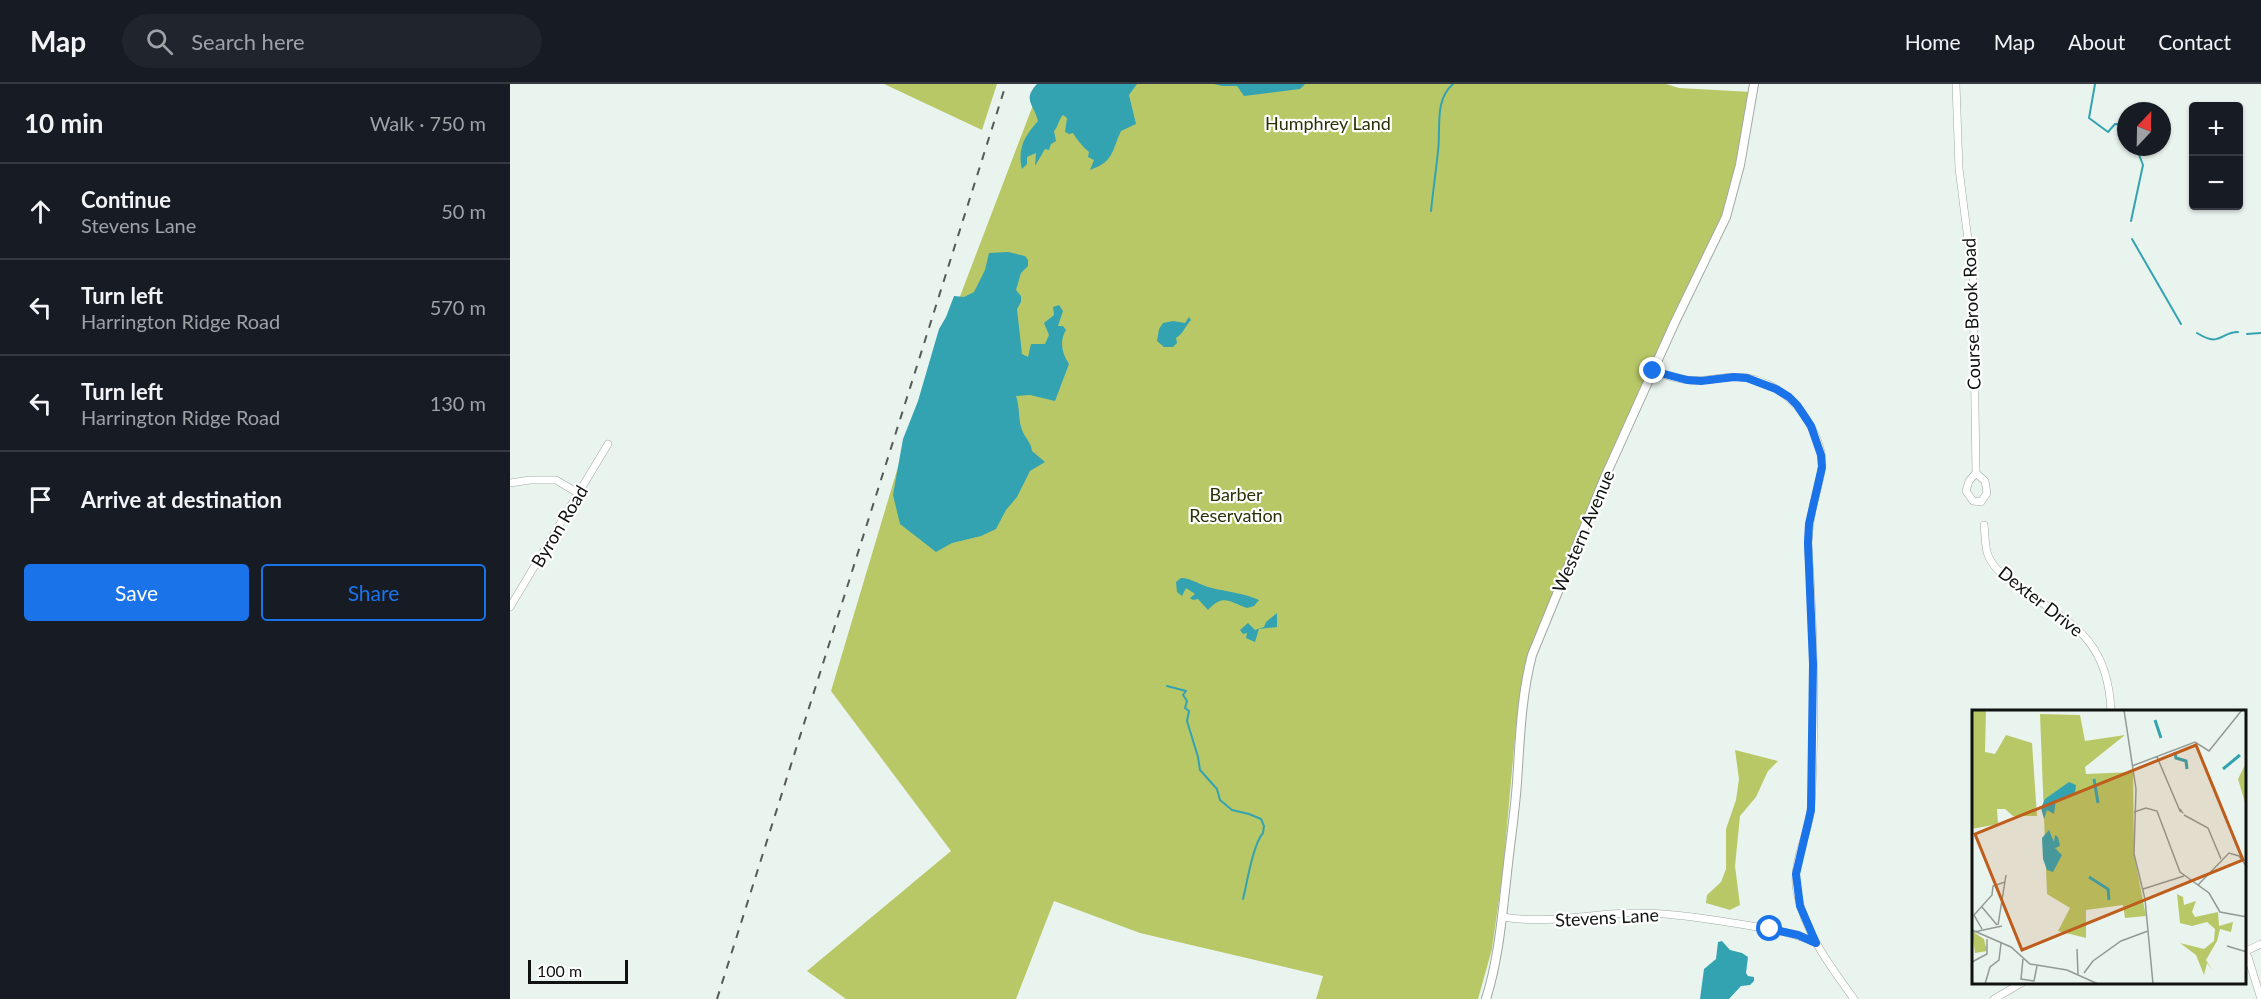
<!DOCTYPE html>
<meta charset="utf-8">
<style>
:root{--surface:#171b24;--page:#20242c;--text:#f1f3f6;--muted:#9ea1a6;--line:#363941;--accent:#1a73e8}
body{margin:0;font-family:Lato,sans-serif;background:var(--page);color:var(--text)}
.controls{position:absolute;right:18px;top:18px;display:grid;overflow:hidden;border-radius:6px;box-shadow:0 2px 4px #0004}
.controls button{width:54px;height:54px;display:grid;place-items:center;padding:0;border:0;border-bottom:2px solid var(--line);background:var(--surface);color:var(--text);font:30px sans-serif}
.compass{position:absolute;left:1607px;top:18px;width:54px;height:54px;border-radius:50%;background:var(--surface);box-shadow:0 2px 4px #0004;rotate:22deg}
.scale{position:absolute;left:18px;bottom:15px;width:100px;box-sizing:border-box;padding-left:6px;border:3px solid #0f1210;border-top:0;font-size:16px;line-height:21px;white-space:nowrap;color:#0f1210;-webkit-text-stroke:4px #fff;paint-order:stroke}
.stop{position:absolute;width:18px;height:18px;margin:-14px;border:4px solid #1a73e8;border-radius:50%;background:#fff}
.stop.end{background:#1a73e8;border-color:#fff;box-shadow:0 2px 6px #0008}
.list{margin:0;padding:0;list-style:none}
h2{display:flex;justify-content:space-between;align-items:center;height:78px;margin:0;padding:0 24px;font-size:26px}
h2 small{font-size:20px;font-weight:400;color:var(--muted)}
.list li{display:grid;grid-template-columns:39px 1fr auto;gap:18px;align-items:center;box-sizing:border-box;height:96px;padding:0 24px;border-top:2px solid var(--line)}
.list b{display:block;font-size:22px;white-space:nowrap}
.list p{margin:0;font-size:20px;white-space:nowrap;color:var(--muted)}
.list em{font-size:20px;font-style:normal;color:var(--muted)}
.actions{display:flex;gap:12px;padding:18px 24px}
.actions a{flex:1;padding:14px 0;border:2px solid var(--accent);border-radius:6px;text-align:center;font-size:21px;color:var(--accent)}
.actions .main{background:var(--accent);color:#fff}
.icon{flex:none;width:33px;height:33px;fill:none;stroke:currentColor;stroke-width:2;stroke-linecap:round;stroke-linejoin:round}
.map{position:relative;flex:none;width:1751px;height:915px;overflow:hidden}
header{display:flex;align-items:center;gap:36px;box-sizing:border-box;height:84px;padding:0 30px;background:var(--surface);border-bottom:2px solid var(--line)}
header strong{font-size:28px}
nav{display:flex;gap:33px;margin-inline-start:auto;font-size:21px}
.search{width:420px;height:54px;background:var(--page);display:flex;align-items:center;gap:15px;box-sizing:border-box;padding:0 21px;border-radius:33px;color:var(--muted);font-size:22px}
main{display:flex}
aside{flex:1;background:var(--surface)}
.map>svg:first-child{display:block}
</style>
<header>
<strong>Map</strong>
<div class="search"><svg class="icon" aria-label="search" viewBox="0 0 24 24"><circle cx="10" cy="10" r="6"/><path d="M15 15l6 6"/></svg>Search here</div>
<nav><a>Home</a><a>Map</a><a>About</a><a>Contact</a></nav>
</header>
<main>
<aside>
<h2>10 min<small>Walk · 750 m</small></h2>
<ul class="list">
<li><svg class="icon" aria-label="ahead" viewBox="0 0 24 24"><path d="M12 20V5M6 11l6-6 6 6"/></svg><div><b>Continue</b><p>Stevens Lane</p></div><em>50 m</em></li>
<li><svg class="icon" aria-label="left" viewBox="0 0 24 24"><path d="M17 20v-9H6M10 6l-5 5 5 5"/></svg><div><b>Turn left</b><p>Harrington Ridge Road</p></div><em>570 m</em></li>
<li><svg class="icon" aria-label="left" viewBox="0 0 24 24"><path d="M17 20v-9H6M10 6l-5 5 5 5"/></svg><div><b>Turn left</b><p>Harrington Ridge Road</p></div><em>130 m</em></li>
<li><svg class="icon" aria-label="arrive" viewBox="0 0 24 24"><path d="M6 21V4h12l-3 4 3 4H6"/></svg><div><b>Arrive at destination</b></div></li>
</ul>
<div class="actions"><a class="main">Save</a><a>Share</a></div>
</aside>
<div class="map">
<svg width="1751" height="915" viewBox="0 0 1751 915">
<rect width="100%" height="100%" fill="#eaf4ee"/>
<path fill="#b8c867" d="M374 0H487L472 46Z
M531 0H1156L1169 4 1242 8 1216 133 1165 238 1022 571 1006 642 993 786 982 865 968 915H806L813 892 630 849 544 817 506 915H336L297 887 441 767 321 607 399 346Z
M1225 666 1268 677 1258 687 1246 713 1230 732 1225 782 1230 821 1220 826 1196 819 1197 811 1211 798 1216 785V745L1226 716 1229 695Z"/>
<path fill="#33a3b2" d="M527 0H627L619 11 626 40 611 47C601 69 604 77 580 86L584 76 578 73 579 68C573 63 567 56 563 49L559 50 555 48 557 34 553 31C548 36 549 42 544 47L546 57 541 60 539 66 535 65 525 82 526 69 517 73V80L512 85C507 65 515 51 528 37 524 20 512 16 527 0Z
M704 0H795L790 5 734 12 727 2H712Z
M498 168 515 172 518 176V182L511 189 506 206 511 212V218L507 225 512 270 518 273 521 260H535L539 251 534 239 544 231 543 223 549 221 553 227 548 242H553L556 246C549 258 552 269 559 280L545 317 520 311 506 312C510 323 508 335 512 346 515 354 521 358 522 367L535 378 520 387 507 413 496 426 486 445 471 452 442 459 426 468 390 440 383 411 393 355 408 317 429 245 436 233 444 212 454 213 464 208 475 186 479 169Z
M679 233 681 236C675 242 674 249 666 254L667 259 663 263H654L647 257 649 245 653 239 663 237 675 239Z
M671 494C682 494 691 502 702 504 718 508 734 509 749 516L744 522 737 524C720 518 713 509 698 526L688 515 683 516 680 514 685 510 676 504 672 512 667 508 666 498Z
M767 529V543L749 545 745 558 736 554 737 549 733 550 730 546 738 539 745 546 754 543 756 538Z
M1212 857 1220 866 1232 869 1238 873 1236 889 1238 892 1244 893V897L1240 901 1231 902 1219 915H1190L1194 885 1206 875 1208 858Z"/>
<g fill="none" stroke-linecap="round" stroke-linejoin="round">
<path stroke="#33a3b2" stroke-width="2" d="M1585 0 1579 34 1598 48 1605 40 1616 41
M921 127C923 107 926 87 928 67 931 45 924 16 943 0
M1621 137 1633 81 1626 63
M1622 155 1671 240
M1687 249C1711 264 1710 248 1728 248
M1737 250 1751 249
M657 602 676 607 673 611 677 617 675 624 679 627 677 637 688 673 690 686 707 705 710 716 722 726 739 730 751 735 754 742 753 749C743 760 737 799 733 815"/>
<defs>
<path id="minor" d="M1446 0 1449 85 1463 195 1466 389 1459 397 1456 407 1463 417 1471 418 1477 409 1475 397 1466 389
M1143 287C1154 291 1167 295 1179 296 1194 298 1209 293 1224 293 1255 292 1285 313 1299 339 1306 351 1313 368 1312 382 1311 393 1307 404 1305 414 1301 429 1299 444 1298 459 1304 547 1306 635 1301 723 1299 752 1281 778 1287 808 1295 849 1320 882 1344 915
M0 399 20 396H46L68 409
M1474 441C1475 449 1475 460 1477 468 1481 482 1495 494 1507 502 1561 539 1598 554 1601 627
M0 523 98 360
M992 833C1034 840 1074 831 1116 829 1150 828 1184 833 1217 838 1248 843 1278 846 1306 859
M1734 868 1738 873 1751 915
M1734 868 1751 860
M1484 915 1513 898"/>
<path id="tertiary" d="M976 915C989 874 992 831 997 789 1000 759 1005 728 1007 698 1010 655 1011 613 1022 571L1095 393 1165 238 1216 133 1230 81 1244 0"/>
</defs>
<use href="#minor" stroke="#9fa9a4" stroke-width="8"/>
<use href="#tertiary" stroke="#9fa9a4" stroke-width="10"/>
<use href="#minor" stroke="#fff" stroke-width="7"/>
<use href="#tertiary" stroke="#fff" stroke-width="8"/>
<path stroke="#555b57" stroke-width="2" stroke-dasharray="8 8" stroke-linecap="butt" d="M207 915 496 0"/>
</g>
<g fill="none" stroke-linecap="round" stroke-linejoin="round">
<path stroke="#1a73e8" stroke-width="8" d="M1143 287 1177 296 1191 297 1224 293 1237 294 1266 305 1279 313 1287 321 1301 342 1311 371 1312 383 1299 440 1298 459 1303 580 1301 726 1286 790 1290 822 1306 859 1288 851 1260 845"/>
</g>
<g text-anchor="middle" dominant-baseline="central" stroke-width="4.5" stroke-linejoin="round" paint-order="stroke">
<g font-size="18" fill="#2b3006" stroke="#fff">
<text x="818" y="39">Humphrey Land</text>
<text x="726" y="410">Barber<tspan x="726" dy="21">Reservation</tspan></text>
</g>
<g font-size="18" fill="#0f1210" stroke="#fff">
<text transform="translate(1461 230) rotate(-92)">Course Brook Road</text>
<text transform="translate(49 442) rotate(-59)">Byron Road</text>
<text transform="translate(1073 447) rotate(-67)">Western Avenue</text>
<text transform="translate(1531 517) rotate(38)">Dexter Drive</text>
<text transform="translate(1097 833) rotate(-3)">Stevens Lane</text>
</g>
</g>
<g transform="translate(1462 626)">
<rect width="274" height="274" fill="#eaf4ee"/>
<path d="M0 0H14L13 42 23 44 34 25 60 33 65 106H41L33 99H25L26 114 0 119ZM68 4 108 5 113 31 153 25 113 57 114 64 161 62 162 144 174 206 153 208 151 195 114 200V228L86 221 98 198 75 184ZM274 53V96L266 69ZM205 184 211 187 212 195 224 191 220 202 223 207 246 202 247 216 261 212 259 222 248 219 245 231 234 250 241 261 235 253 232 265 224 245 208 233 232 239 242 231 243 219 235 212 220 216 208 213ZM0 221 12 229 15 241 3 243Z" fill="#b8c867"/>
<path d="M97 72 104 75 103 84 84 90 82 104 75 100 72 109 69 98 73 89ZM77 120 82 132 83 125 86 127 88 136 83 138 90 145 81 162 75 160 71 149 70 128Z" fill="#33a3b2"/>
<path fill="none" stroke="#33a3b2" stroke-width="3" d="M183 10 189 28M203 42 204 48 214 51 215 59M251 59 268 45M122 69 126 93M117 167 136 179 137 190"/>
<path fill="none" stroke="#929a95" stroke-width="1.5" d="M152 0 164 79 162 144 173 189 181 274M185 47 208 101 210 102 208 99M160 56 223 32 237 41 270 0M162 102 174 98 185 101 208 162 237 183 248 202 275 207M212 105 236 118 249 149M226 175 257 143 267 146 275 157M171 179 212 166M10 197 25 215M26 215 34 165M10 219 2 205 20 185 21 176 33 172M0 220 39 237 58 254 95 260 126 274M2 222 30 216M255 236 275 242M105 239 106 264M51 249 49 269 62 271 65 256M0 252 15 244V229M112 263 121 251 149 231 176 221M13 274 18 257 27 250 29 233"/>
<path fill="#be5d1c" fill-opacity="0.15" stroke="#be5d1c" stroke-width="3" d="M224 35 271 150 50 240 3 124Z"/>
<rect width="274" height="274" fill="none" stroke="#0f1210" stroke-width="3"/>
</g>
</svg>
<div class="controls">
<button>+</button>
<button>−</button>
</div>
<svg class="compass" viewBox="-18 -18 36 36"><path d="M0-13l5 13h-10z" fill="#e53935"/><path d="M0 13l5-13h-10z" fill="#9ea1a6"/></svg>
<div class="scale">100 m</div>
<div class="stop" style="left:1260px;top:845px"></div>
<div class="stop end" style="left:1143px;top:287px"></div>
</div>
</main>
